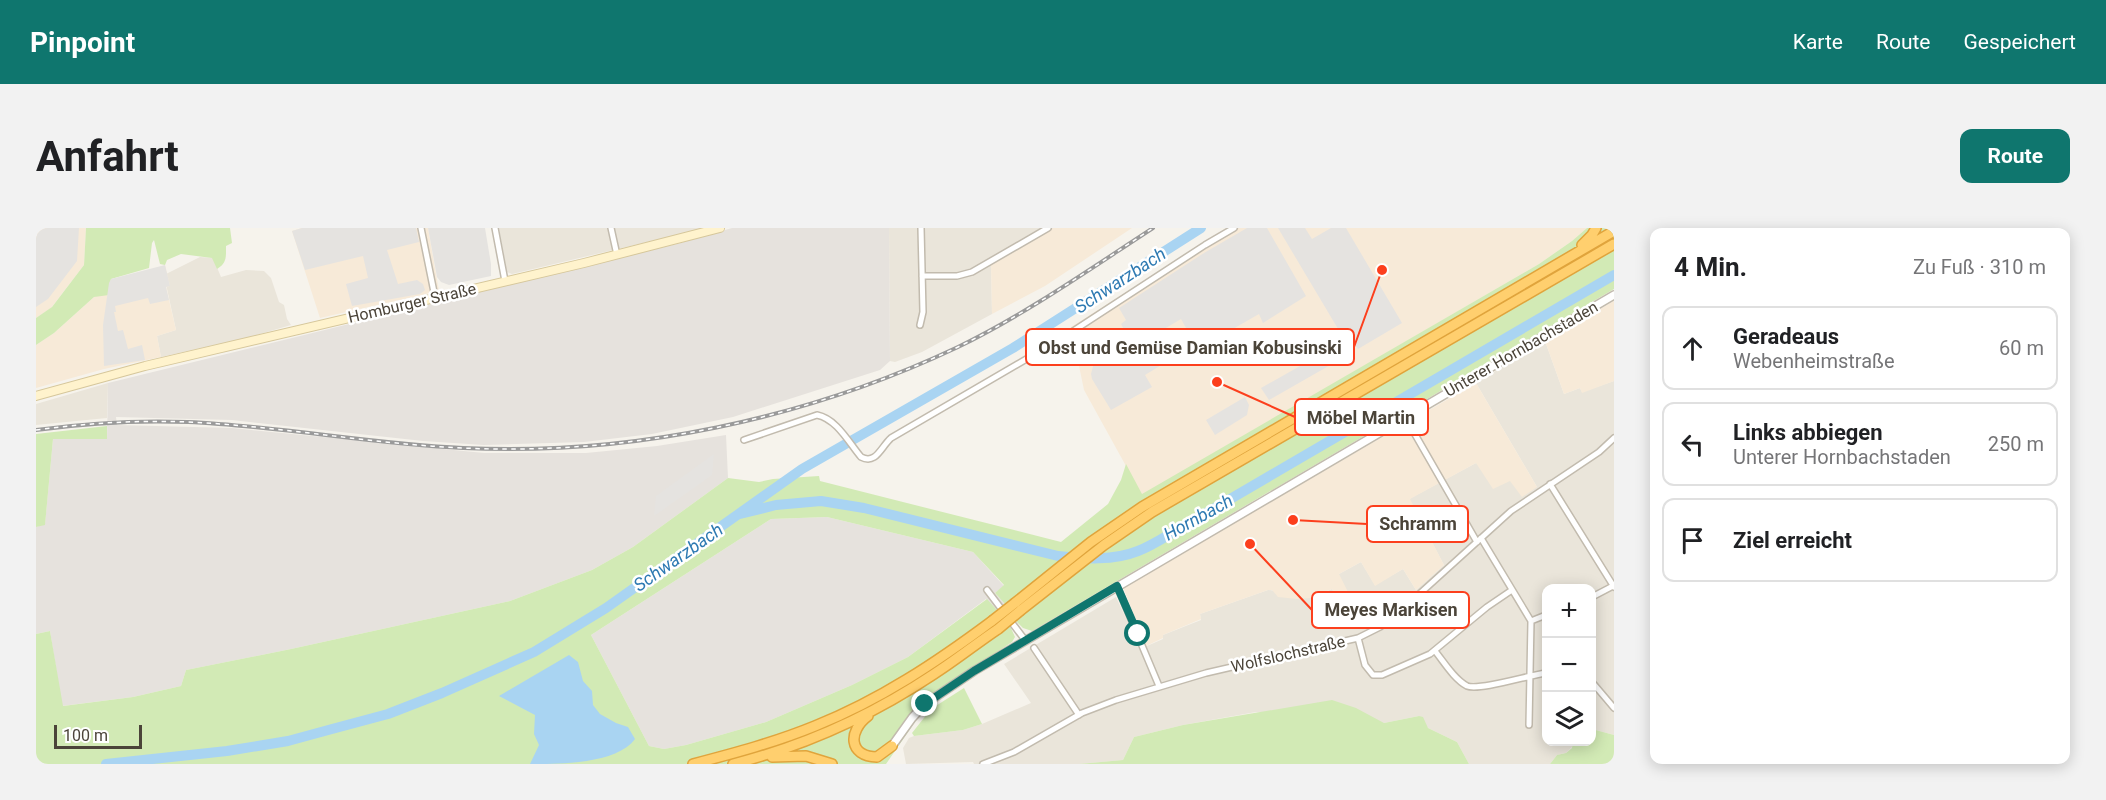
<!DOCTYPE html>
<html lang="de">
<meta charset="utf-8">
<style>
:root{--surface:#fff;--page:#f2f2f2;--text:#202124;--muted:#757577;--line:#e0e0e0;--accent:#0f766e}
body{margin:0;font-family:Roboto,sans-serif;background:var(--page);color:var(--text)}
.controls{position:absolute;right:18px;bottom:18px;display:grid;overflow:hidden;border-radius:12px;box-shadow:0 3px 15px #0003}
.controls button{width:54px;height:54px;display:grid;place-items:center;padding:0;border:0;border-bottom:2px solid var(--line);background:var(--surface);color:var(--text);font:30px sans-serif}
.scale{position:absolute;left:18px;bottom:15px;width:88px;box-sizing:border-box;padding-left:6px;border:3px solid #4b4439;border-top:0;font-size:16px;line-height:21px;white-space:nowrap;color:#4b4439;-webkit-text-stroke:4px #fff;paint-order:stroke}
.stop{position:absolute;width:18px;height:18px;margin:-14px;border:4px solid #0f766e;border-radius:50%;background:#fff}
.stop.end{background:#0f766e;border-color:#fff;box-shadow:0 2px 6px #0008}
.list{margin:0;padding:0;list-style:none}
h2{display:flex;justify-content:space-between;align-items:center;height:78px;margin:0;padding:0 24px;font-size:26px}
h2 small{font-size:20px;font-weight:400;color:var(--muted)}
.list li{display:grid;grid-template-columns:39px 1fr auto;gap:18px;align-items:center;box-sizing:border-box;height:84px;margin:0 12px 12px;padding:0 12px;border:2px solid var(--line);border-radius:12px}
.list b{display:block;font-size:22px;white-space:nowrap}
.list p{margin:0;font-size:20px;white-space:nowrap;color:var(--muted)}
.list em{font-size:20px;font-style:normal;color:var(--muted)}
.icon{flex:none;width:33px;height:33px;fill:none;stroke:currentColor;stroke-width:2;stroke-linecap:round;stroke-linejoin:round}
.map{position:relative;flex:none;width:1578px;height:536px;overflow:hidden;border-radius:12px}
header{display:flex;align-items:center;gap:36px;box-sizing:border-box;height:84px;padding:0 30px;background:var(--accent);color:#fff}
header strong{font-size:28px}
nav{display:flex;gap:33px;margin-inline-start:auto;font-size:21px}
.intro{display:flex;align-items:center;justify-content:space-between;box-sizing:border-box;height:144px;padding:0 36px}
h1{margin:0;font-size:42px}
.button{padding:15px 27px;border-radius:12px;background:var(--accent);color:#fff;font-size:21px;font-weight:700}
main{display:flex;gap:36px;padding:0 36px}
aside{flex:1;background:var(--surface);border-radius:12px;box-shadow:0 3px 15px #0003}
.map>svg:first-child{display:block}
</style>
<header>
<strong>Pinpoint</strong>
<nav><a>Karte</a><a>Route</a><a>Gespeichert</a></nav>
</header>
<div class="intro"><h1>Anfahrt</h1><a class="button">Route</a></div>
<main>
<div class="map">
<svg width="1578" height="536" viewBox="0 0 1578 536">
<rect width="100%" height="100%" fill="#f6f3ec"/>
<path fill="#eae5da" d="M463 0H670L476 46 471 44Z
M853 0H1017L955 37 956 86 886 124 859 134 854 133Z
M164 29 177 30 185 49 210 42 228 43 235 50 243 74 248 77 251 91 255 97 214 109 125 129 121 108 140 102 128 47Z
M1509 113 1528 166 1544 160 1546 164 1578 153V507L1556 501V361H1510V514H1538L1536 519 1530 525 1521 527 1514 536H1433L1421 514 1392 500 1383 488 1348 495 1220 484 1147 497 1098 509 1087 532 1043 536H938L937 534 870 536 867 520 873 510 878 508 927 502 946 496 995 475 968 436 1080 369 1104 421 1127 411V407L1165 392 1164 386 1232 362 1285 366 1296 361 1304 375 1303 346 1325 334 1339 357 1367 341 1380 362 1408 337 1373 271 1440 235 1475 253 1501 259 1440 155Z
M72 155 71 190 0 197V176Z"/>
<path fill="#f7ead8" d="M0 0H50L48 37 15 80 0 90Z
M266 0H392L403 63 284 90 256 3Z
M1017 0H1096L1009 58 956 86 955 37Z
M1192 0H1551L1536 13 1503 36 1106 267 1048 162 1035 99Z
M129 37 134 58 130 59 140 102 121 108 125 129 68 141 0 160V117L18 105 58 69Z
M1578 73V153L1546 165 1544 160 1528 166 1509 113Z
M1440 155 1501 259 1486 269 1474 253 1457 261 1440 235 1374 271 1408 337 1380 362 1367 341 1339 358 1325 334 1303 346 1315 370 1304 376 1296 361 1274 370 1261 371 1242 369 1236 362H1232L1164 386 1165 391 1127 407V410L1110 418 1087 359Z"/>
<path fill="#e6e2dd" d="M696 0H853L854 133 844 142 697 189 616 206 548 214 448 217 387 213 196 192 80 189 81 197 196 200 448 225H550L621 218 690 207 692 250 597 319 556 342 474 373 255 421 150 442 145 458 97 469 26 478 14 403 0 406V299L9 296 17 211H71L72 155 641 16Z
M791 289 937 324 968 358 959 365 969 376 961 382 950 371 872 429 816 457 730 494 650 517 628 521 613 518 555 407 735 291Z"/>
<path fill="#d2eab5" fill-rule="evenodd" d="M50 0H194L196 15 190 18C190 29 191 35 181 41L176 30 145 26 131 32 129 37 124 36 118 12 116 15 113 40 75 51 73 67 58 69 18 105 0 117V90L16 79 48 37Z
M1551 0H1578V61L996 403 987 400 980 393 988 387 976 371 969 376 959 365 968 357 937 324 791 289 735 291 555 407 613 518 628 521 650 517 730 494 816 457 872 429 951 371 961 382 953 389 965 405 974 398 979 409 976 414 887 473 892 479 881 491 850 536H0V406L14 403 27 478 97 469 145 458 150 442 255 421 474 373 556 342 597 319 692 250 723 254 737 251 783 248 784 253 1025 314 1072 276 1085 252 1090 236 1106 266 1503 36 1536 13ZM1049 312 1074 320 1031 352 1004 348Z
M71 198V211H17L9 297 0 299V206Z
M928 460 946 496 927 502 878 508 876 505 895 481Z
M1296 472 1320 480 1348 495 1383 488 1387 489 1392 500 1421 514 1433 536H1043L1087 532 1098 509 1147 497Z
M1556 501 1578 507V536H1514L1521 527 1530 525 1536 520 1537 514H1556Z"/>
<path fill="#e5e3e0" d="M0 0H43L41 33 12 71 0 79Z
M266 0H380L383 14 351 22 362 56 381 52 387 56 389 62 384 66 316 78 310 56 332 50 327 28 269 42 256 3Z
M392 0H449L455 36V48L413 57 405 54 401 49Z
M1211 0H1231L1270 68 1227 95 1223 86 1162 121 1145 91 1113 110 1127 136 1109 147 1116 159 1075 182 1056 151 1055 146 1059 131 1093 111 1085 96 1090 92 1083 80 1168 25Z
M1242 0H1269L1276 11 1295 0H1310L1366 95 1322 121 1320 118 1314 121Z
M129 37 134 58 130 59 133 72 114 76 112 70 79 78 80 84H78L82 103 87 102 92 121 106 117 109 132 68 138 67 97 73 55 75 51Z
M1296 120 1303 132 1233 172 1225 160Z
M1209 169 1213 177 1211 187 1179 207 1170 192Z
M678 226 676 247 618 288 620 268Z"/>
<path fill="#a9d4f2" d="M533 427 542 434 547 453 556 463 557 477 564 486 580 495 592 499 599 511C581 536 523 536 494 536L503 517 498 506 499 487 463 468Z"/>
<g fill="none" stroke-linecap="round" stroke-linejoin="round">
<path stroke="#a9d4f2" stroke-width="10" d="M704 286 740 277 785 273 828 280 1022 328C1049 331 1077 333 1102 323 1118 317 1133 306 1148 298L1578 47
M70 536 191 523 252 513 296 501 352 486 406 465 498 424 570 380 766 241 977 120 1165 0"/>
<defs>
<path id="minor" d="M385 0 399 69
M459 0 469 53
M575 0 581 27
M886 48H921L936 44 1012 0
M884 97 887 84 885 0
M1369 189 1441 314
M708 212 781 187C801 191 813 215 825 229 840 237 845 219 855 210L1028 109 1169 17 1198 0
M1514 256 1578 359
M1445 310 1495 393 1493 497
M1081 358 1123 458
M951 362 989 412
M1556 369 1577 358
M1495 393 1510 387
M1322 410 1329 437 1337 447H1346L1394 426 1451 379 1476 362
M998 420 1043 487
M1399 423C1408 434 1418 451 1431 458 1443 463 1494 447 1510 445
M1556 454 1578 480
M947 536 978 524 1046 485 1080 472 1170 445 1322 410 1344 399 1358 389 1475 283 1563 224 1578 210"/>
<path id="tertiary" d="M856 518 876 490 889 476 938 443 1578 67"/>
<path id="secondary" d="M0 168 109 138 548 35 684 0"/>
<path id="motorway" d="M1546 17 1556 7 1560 0
M979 375 1055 314 1106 279 1578 3
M985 382 1068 317 1116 284 1578 16
M832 488C812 503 812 528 841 529L856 518
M736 529 770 528 796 536
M657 536C699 525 740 514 779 498 844 472 901 434 956 393
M697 536C768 518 838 486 898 446 920 432 941 415 962 401"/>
</defs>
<use href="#minor" stroke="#c2bbae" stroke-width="8"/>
<use href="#tertiary" stroke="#c2bbae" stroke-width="10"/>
<use href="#secondary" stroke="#d6c79b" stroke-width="10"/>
<use href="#motorway" stroke="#e0a43c" stroke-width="12"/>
<use href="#minor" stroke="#fff" stroke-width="5"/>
<use href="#tertiary" stroke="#fff" stroke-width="7"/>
<use href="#secondary" stroke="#fff3cd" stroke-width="8"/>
<use href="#motorway" stroke="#ffcf6e" stroke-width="9"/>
<defs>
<path id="rail" d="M0 202C51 195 101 192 152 194 244 198 335 216 427 220 595 228 770 191 922 119 990 86 1054 41 1117 0"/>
</defs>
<use href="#rail" stroke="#9a9a9a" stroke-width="4"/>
<use href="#rail" stroke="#fff" stroke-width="1.5" stroke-dasharray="4.5" stroke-linecap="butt"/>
<defs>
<path id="motorway-bridge" d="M956 393 979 375
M962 401 985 382"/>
</defs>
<use href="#motorway-bridge" stroke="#e0a43c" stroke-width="12" stroke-linecap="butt"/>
<use href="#motorway-bridge" stroke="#ffcf6e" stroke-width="9"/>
</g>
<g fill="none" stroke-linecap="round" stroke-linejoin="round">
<path stroke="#0f766e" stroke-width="8" d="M889 476 938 443 1081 358 1102 406"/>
</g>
<g text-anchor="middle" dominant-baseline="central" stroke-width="5" stroke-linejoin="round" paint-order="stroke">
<g font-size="16" fill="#4b4439" stroke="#fff">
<text transform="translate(376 75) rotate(-13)">Homburger Straße</text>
<text transform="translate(1485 121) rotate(-30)">Unterer Hornbachstaden</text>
<text transform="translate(1252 426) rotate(-13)">Wolfslochstraße</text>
</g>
<g font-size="18" font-style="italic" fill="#2e7ab2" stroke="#fff">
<text transform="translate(1084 52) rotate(-33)">Schwarzbach</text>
<text transform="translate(1162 289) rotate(-29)">Hornbach</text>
<text transform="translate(642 329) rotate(-35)">Schwarzbach</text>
</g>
</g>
<path fill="none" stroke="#fc3f1d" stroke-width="2" d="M1346 42L1318 119M1181 154L1259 189M1257 292L1331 296M1214 316L1276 382"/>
<g fill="#fc3f1d" stroke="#fff" stroke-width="2">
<circle cx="1346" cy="42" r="6"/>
<circle cx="1181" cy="154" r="6"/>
<circle cx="1257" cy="292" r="6"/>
<circle cx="1214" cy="316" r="6"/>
</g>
<g fill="#fff" stroke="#fc3f1d" stroke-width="2">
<rect x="990" y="101" width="328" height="36" rx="6"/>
<rect x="1259" y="171" width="133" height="36" rx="6"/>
<rect x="1331" y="278" width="101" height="36" rx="6"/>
<rect x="1276" y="364" width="157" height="36" rx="6"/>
</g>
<g font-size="18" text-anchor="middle" font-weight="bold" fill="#4b4439">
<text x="1154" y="126">Obst und Gemüse Damian Kobusinski</text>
<text x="1325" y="196">Möbel Martin</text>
<text x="1382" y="302">Schramm</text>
<text x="1355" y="388">Meyes Markisen</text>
</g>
</svg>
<div class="controls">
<button>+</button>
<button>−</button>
<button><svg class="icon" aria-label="layers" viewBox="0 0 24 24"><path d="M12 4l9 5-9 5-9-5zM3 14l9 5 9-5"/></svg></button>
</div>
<div class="scale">100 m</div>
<div class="stop" style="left:1102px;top:406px"></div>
<div class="stop end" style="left:889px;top:476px"></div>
</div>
<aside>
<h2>4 Min.<small>Zu Fuß · 310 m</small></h2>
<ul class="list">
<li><svg class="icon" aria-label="ahead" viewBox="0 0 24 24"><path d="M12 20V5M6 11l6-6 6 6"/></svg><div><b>Geradeaus</b><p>Webenheimstraße</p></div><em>60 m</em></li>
<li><svg class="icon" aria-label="left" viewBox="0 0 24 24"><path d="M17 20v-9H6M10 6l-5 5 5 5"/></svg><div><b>Links abbiegen</b><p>Unterer Hornbachstaden</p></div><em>250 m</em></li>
<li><svg class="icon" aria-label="arrive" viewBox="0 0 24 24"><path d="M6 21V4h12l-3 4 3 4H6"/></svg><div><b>Ziel erreicht</b></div></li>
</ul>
</aside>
</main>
